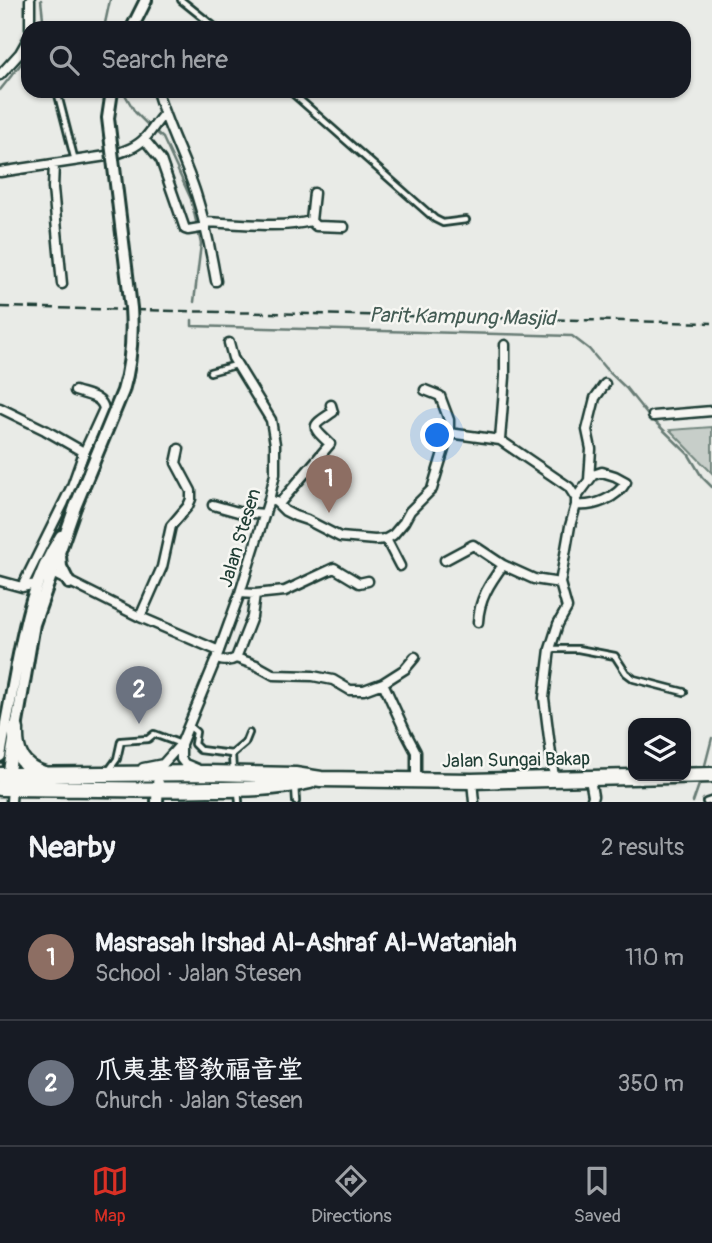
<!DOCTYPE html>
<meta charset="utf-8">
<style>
:root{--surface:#171b24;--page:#242831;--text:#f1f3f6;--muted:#9ea1a6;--line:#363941;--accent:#d93025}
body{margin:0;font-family:Pangolin,"LXGW WenKai TC",sans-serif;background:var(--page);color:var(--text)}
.controls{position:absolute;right:21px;bottom:21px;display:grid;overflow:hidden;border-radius:14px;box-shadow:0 2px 5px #0004}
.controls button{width:63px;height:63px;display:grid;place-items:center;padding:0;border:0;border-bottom:2px solid var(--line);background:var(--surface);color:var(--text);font:35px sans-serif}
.you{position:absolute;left:438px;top:436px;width:24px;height:24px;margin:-18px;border:5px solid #fff;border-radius:50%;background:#1a73e8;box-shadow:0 0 0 10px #1a73e833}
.badge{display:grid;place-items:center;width:46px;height:46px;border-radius:50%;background:var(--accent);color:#fff;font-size:23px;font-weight:700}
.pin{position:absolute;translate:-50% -58px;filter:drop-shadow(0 2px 4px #0008)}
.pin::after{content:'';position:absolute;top:37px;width:24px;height:21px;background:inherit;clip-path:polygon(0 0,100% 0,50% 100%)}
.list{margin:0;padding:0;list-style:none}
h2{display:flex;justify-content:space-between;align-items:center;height:91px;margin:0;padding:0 28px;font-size:30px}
h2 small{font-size:23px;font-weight:400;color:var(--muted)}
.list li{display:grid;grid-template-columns:46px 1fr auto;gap:21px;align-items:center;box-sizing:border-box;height:126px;padding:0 28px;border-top:2px solid var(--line)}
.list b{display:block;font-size:26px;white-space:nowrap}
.list p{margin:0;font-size:23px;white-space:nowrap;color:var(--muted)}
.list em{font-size:23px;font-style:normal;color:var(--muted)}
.icon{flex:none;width:38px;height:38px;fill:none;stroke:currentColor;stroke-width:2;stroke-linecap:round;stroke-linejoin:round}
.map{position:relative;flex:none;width:712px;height:802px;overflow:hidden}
.search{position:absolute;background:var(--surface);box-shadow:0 2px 5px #0004;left:21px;right:21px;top:21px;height:77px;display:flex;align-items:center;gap:18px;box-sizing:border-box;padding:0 24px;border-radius:21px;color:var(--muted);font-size:26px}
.sheet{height:343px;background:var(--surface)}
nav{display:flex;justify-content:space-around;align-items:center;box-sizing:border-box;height:98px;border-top:2px solid var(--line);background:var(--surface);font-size:19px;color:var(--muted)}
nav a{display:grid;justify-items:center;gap:4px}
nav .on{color:var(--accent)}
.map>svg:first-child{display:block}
</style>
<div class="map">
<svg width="712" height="802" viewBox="0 0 712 802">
<rect width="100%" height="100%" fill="#e9ebe7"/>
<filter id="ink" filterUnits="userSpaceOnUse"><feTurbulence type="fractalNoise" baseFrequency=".0143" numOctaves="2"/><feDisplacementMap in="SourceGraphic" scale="14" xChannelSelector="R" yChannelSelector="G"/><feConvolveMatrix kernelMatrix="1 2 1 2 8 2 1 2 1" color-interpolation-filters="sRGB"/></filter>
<g filter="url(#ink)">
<path fill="#c7cec9" stroke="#73867e" stroke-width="2" d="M712 427V473L670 430Z"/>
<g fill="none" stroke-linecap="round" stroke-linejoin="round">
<path stroke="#687c75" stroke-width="2.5" d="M41 0 44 28
M104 28 110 0
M0 90 28 55
M123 91 135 112 150 127
M155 131 163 138 191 199 201 244 194 302
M192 320V326L572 336 589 349 605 368 626 388 646 413 689 455 702 477 712 487
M704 769 712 738
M693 802 700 782"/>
<defs>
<path id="service" d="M181 0 216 28
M57 91 75 161
M290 91 435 219 443 223 466 220
M210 372 236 365
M551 649H578L615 656 626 673 634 679 684 692
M189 726 196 732 194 744 200 750 232 754
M109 770 117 759 121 741 148 739 154 734 181 744
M233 773 232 754 245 743 249 733
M295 785 296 802
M238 790 239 802
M706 802 712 800"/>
<path id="minor" d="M30 0V28
M0 75 20 53 28 39
M157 91C167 127 185 159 196 194 205 222 211 252 216 281
M144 139 161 160 185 229 188 230 206 227
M54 164 53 188 62 284
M0 172 113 155C125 151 137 147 145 138 152 131 156 122 164 114
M311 221 316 226 344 227
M204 222C239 223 278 229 311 221L314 193
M75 391C86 395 102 396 104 409L83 455
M0 408 45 430 80 450 83 455 72 486 22 587
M653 416 712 411
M449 433 500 440 569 487 576 498
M500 440 505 377V345
M589 480 591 449 587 430 595 398 605 384
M269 500 276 502 285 511 295 516 307 520 340 537 375 540 386 539 393 535 404 522 410 511 432 489 449 433V420L440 396 425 390
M279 504 330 444C310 425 311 427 333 412L331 405
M213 505 238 512 265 514
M386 539 400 566
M445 560 473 545 503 565 534 579 560 583
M52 573 140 617 219 651
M0 581 22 587 36 584
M240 593 255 594 285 591 334 568 359 583 368 581
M140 617 162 567 171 526 188 506 191 499V491L176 463 179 449
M478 622C479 599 490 583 503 565
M236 658 256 665 274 675 313 676 333 680 350 690H364L383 683 405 669 415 657
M216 659C224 661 229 662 236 658L252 617 255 594
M383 683 406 733 416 752V780
M181 744V759L185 764 197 769
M143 768 163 764 181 744 216 659 240 593 269 500 275 474V444L271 420 233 358 229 343
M554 778 544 698 550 649 558 624 567 608 560 583 570 526 576 505V498L593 475 602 472 615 476 626 482C617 498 594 507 576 505
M590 779 593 796 591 802
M472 781 474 802
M11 802 12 788"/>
<path id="tertiary" d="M132 28 146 0
M60 556 61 567 69 583
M0 756C5 727 11 698 16 670 25 622 34 577 61 536
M7 782 34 624 75 507
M157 802 158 783"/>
<path id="trunk" d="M16 729C15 753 21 766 44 774
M0 775 207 773 295 775 321 779 472 781 712 775
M0 788C69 788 139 791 208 789 242 789 277 789 310 781"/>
</defs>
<use href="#service" stroke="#1f3d34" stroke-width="10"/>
<use href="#minor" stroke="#1f3d34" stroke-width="13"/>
<use href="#tertiary" stroke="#1f3d34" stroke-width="16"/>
<use href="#trunk" stroke="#1f3d34" stroke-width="19"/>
<use href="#service" stroke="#f6f6f2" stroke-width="4.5"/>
<use href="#minor" stroke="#f6f6f2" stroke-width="8"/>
<use href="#tertiary" stroke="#f6f6f2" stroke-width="10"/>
<use href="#trunk" stroke="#f6f6f2" stroke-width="14"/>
<path stroke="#1f3d34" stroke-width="2.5" stroke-dasharray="10 5" stroke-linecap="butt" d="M0 307 712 323"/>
<defs>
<path id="tertiary-bridge" d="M75 507 123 391C131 364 133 337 131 308L108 118 112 91"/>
</defs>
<use href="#tertiary-bridge" stroke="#1f3d34" stroke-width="16" stroke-linecap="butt"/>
<use href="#tertiary-bridge" stroke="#f6f6f2" stroke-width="10"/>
</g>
</g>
<g text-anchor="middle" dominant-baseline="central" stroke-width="5" stroke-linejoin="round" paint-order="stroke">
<g font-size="19" fill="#1f3d34" stroke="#f6f6f2">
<text transform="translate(240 538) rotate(-73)">Jalan Stesen</text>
<text transform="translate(516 760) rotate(-1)">Jalan Sungai Bakap</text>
</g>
<g font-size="21" font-style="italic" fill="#445c54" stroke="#f6f6f2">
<text transform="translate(462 317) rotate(1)">Parit Kampung Masjid</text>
</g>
</g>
</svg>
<div class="controls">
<button><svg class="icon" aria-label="layers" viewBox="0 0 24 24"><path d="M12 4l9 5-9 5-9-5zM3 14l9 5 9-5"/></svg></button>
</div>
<div class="you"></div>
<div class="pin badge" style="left:329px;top:513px;background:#8d6e63">1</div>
<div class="pin badge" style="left:139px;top:724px;background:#6b7280">2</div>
<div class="search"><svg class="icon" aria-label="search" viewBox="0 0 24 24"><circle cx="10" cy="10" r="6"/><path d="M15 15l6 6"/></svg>Search here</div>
</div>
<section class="sheet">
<h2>Nearby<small>2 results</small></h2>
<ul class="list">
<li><span class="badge" style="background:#8d6e63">1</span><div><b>Masrasah Irshad Al-Ashraf Al-Wataniah</b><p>School · Jalan Stesen</p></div><em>110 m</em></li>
<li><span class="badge" style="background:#6b7280">2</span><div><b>爪夷基督教福音堂</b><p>Church · Jalan Stesen</p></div><em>350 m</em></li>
</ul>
</section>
<nav>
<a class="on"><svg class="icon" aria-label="map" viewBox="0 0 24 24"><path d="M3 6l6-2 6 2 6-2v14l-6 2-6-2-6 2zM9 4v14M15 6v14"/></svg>Map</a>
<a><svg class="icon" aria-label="directions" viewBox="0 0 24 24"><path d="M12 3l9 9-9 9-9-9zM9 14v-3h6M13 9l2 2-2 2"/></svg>Directions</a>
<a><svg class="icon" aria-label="saved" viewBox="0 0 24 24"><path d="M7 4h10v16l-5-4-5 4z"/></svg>Saved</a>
</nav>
